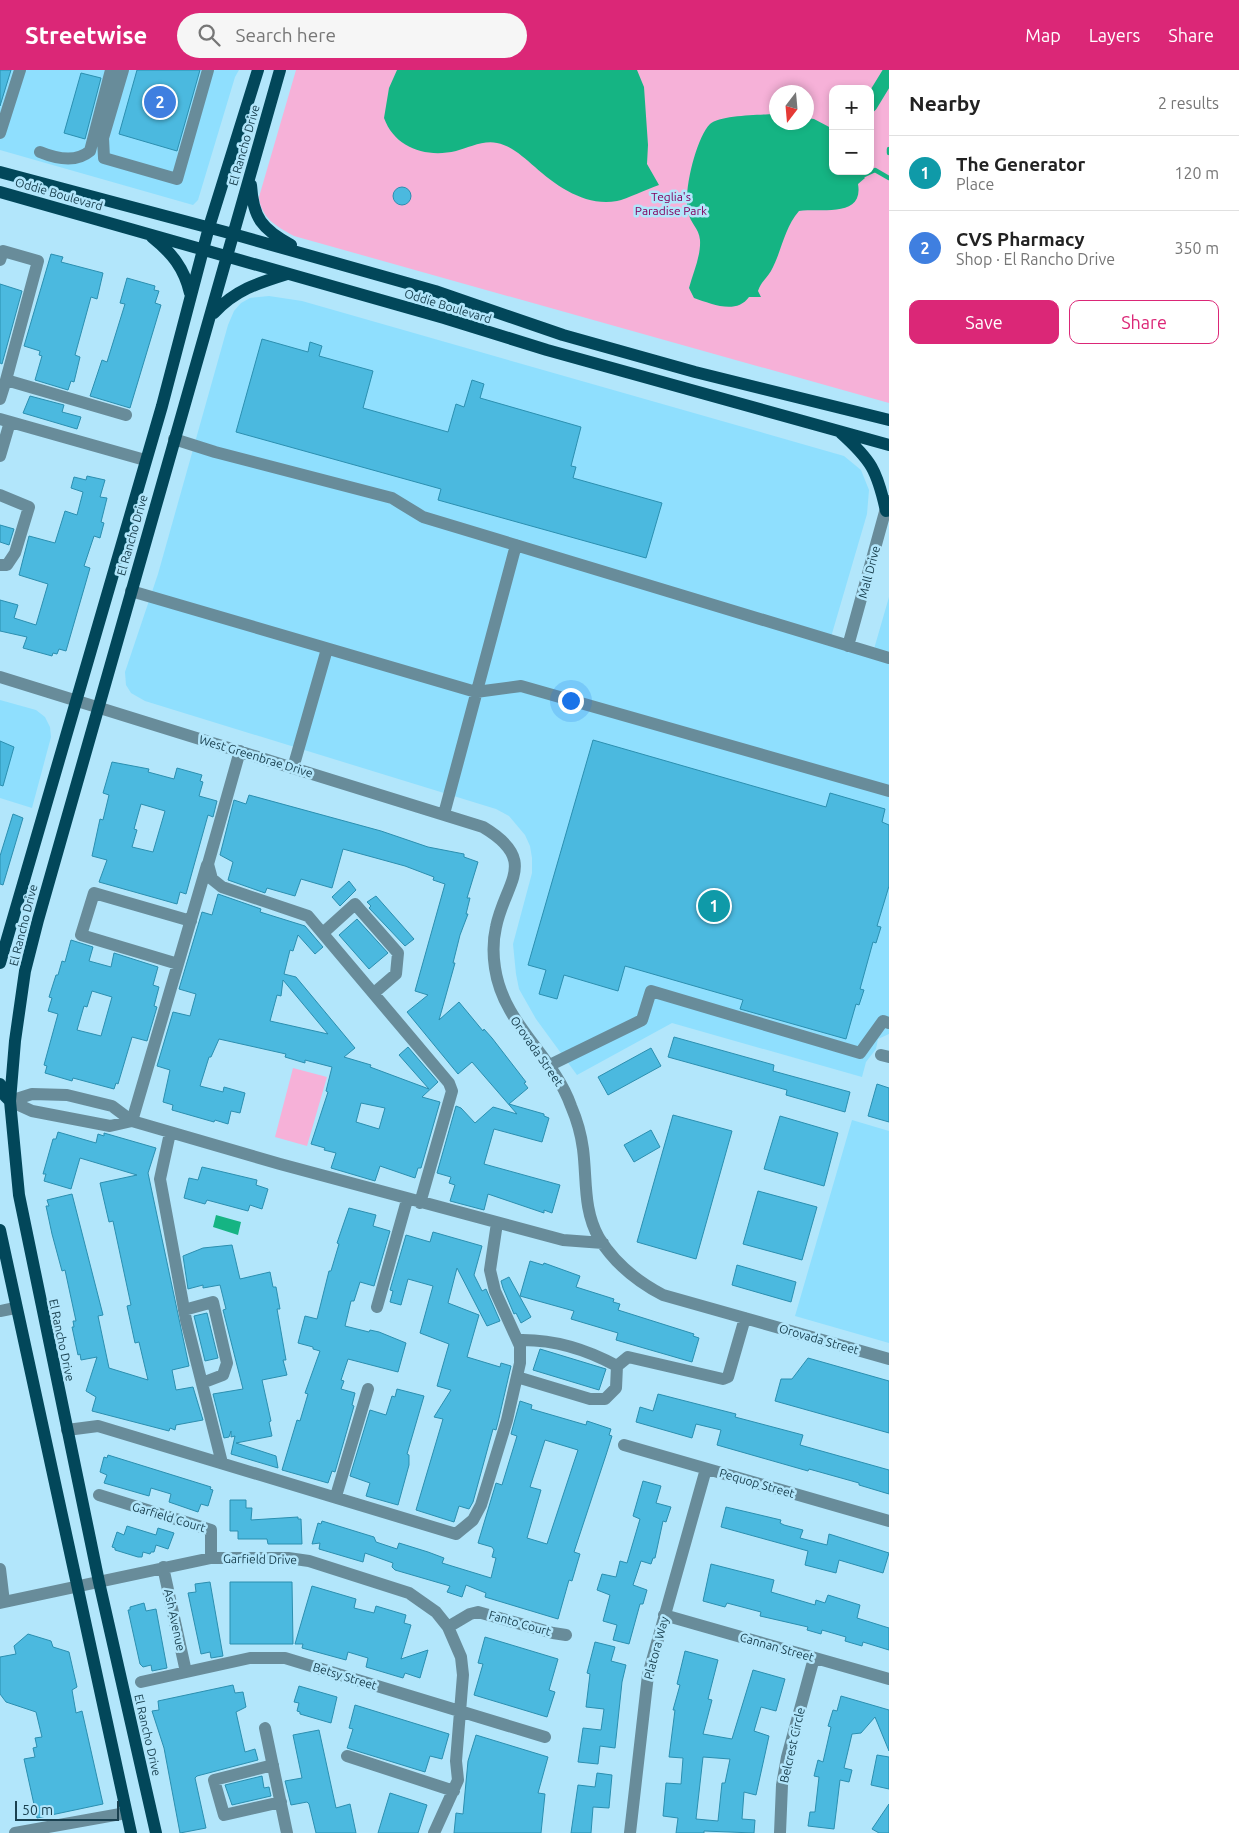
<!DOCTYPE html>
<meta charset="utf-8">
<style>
:root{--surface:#fff;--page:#f6f6f6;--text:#222;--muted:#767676;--line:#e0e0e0;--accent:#db2777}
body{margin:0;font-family:Ubuntu,sans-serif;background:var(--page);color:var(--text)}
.controls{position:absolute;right:15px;top:15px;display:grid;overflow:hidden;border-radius:10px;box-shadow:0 2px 8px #0003}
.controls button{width:45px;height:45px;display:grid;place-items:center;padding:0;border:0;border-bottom:1px solid var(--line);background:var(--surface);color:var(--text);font:25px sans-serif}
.compass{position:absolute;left:769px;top:15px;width:45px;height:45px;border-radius:50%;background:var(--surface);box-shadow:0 2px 8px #0003;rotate:196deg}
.scale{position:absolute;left:15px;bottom:12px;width:104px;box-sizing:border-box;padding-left:5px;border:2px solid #1a4150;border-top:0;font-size:14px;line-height:18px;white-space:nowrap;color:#1a4150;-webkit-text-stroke:4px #b2e6fb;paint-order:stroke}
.you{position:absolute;left:570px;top:630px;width:18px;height:18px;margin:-12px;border:4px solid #fff;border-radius:50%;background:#1a73e8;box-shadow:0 0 0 8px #1a73e833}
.badge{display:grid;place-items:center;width:32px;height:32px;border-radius:50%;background:var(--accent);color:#fff;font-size:16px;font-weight:700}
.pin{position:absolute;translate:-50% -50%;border:2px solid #fff;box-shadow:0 1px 5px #0006}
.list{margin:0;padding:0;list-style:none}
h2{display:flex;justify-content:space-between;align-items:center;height:65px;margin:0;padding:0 20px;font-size:21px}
h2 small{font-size:16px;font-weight:400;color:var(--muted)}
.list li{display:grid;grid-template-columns:32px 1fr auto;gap:15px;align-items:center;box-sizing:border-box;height:75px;padding:0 20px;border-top:1px solid var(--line)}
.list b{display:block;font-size:19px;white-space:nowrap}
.list p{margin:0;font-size:16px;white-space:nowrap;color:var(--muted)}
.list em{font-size:16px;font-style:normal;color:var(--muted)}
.actions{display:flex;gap:10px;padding:15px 20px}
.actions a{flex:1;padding:11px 0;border:1px solid var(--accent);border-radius:10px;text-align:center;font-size:18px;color:var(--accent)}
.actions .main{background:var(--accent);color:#fff}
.icon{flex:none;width:28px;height:28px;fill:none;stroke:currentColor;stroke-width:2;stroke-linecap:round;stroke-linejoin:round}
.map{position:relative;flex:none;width:889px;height:1763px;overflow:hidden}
header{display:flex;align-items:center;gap:30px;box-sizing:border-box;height:70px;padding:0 25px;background:var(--accent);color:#fff}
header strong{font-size:24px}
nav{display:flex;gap:28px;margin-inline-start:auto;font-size:18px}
.search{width:350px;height:45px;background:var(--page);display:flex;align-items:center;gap:12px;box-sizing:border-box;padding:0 18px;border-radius:28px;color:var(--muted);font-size:19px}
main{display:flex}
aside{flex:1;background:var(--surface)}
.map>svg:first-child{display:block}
</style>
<header>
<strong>Streetwise</strong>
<div class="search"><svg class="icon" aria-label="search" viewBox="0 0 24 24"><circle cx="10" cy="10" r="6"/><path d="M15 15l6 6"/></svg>Search here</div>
<nav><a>Map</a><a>Layers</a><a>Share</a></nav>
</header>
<main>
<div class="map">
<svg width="889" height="1763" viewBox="0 0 889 1763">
<rect width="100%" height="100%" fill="#b2e6fb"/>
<path fill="#8fdffe" d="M0 0H239L235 7 198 130 193 135 0 80Z
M269 226 302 231 844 386 861 400 869 420 867 444 831 567 874 579 889 527V964L878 969 876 979 866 992 862 1007 672 953 577 1005 536 949 519 919 516 904 513 874 532 803V788L530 776 525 765 509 746 496 739 145 631 131 623 126 615 125 602 158 504 228 255 234 241 241 233 250 228Z
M0 630 36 640 45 647 50 657 51 667 32 738 0 728Z
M852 1050 889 1061V1273L795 1246Z"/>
<path fill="#f6b1d8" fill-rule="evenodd" d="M296 0H889V333L294 166C276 156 261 148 259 127ZM833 19H870V101H833ZM776 22H806V52H776Z
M293 998 327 1007 307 1076 275 1067Z"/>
<path fill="#15b483" d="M397 0H637L644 17 648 75 647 94 659 115C647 119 627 129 617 131 586 137 556 116 535 97 523 87 512 76 497 73 483 70 468 78 456 81 426 88 395 78 384 48L389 18Z
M774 44 776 45V52H806L807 48 814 49 833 59V101H858L865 108 858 114C864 148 821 138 799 141 784 158 782 181 771 201 766 209 761 212 758 221L761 227H749C736 245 712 234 694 228L689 218C693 203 701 186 700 170 699 158 690 153 688 142 683 123 696 68 710 54 720 45 760 45 774 44Z
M216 1145 241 1152 238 1165 213 1157Z"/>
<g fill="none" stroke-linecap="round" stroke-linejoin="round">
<path stroke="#15b483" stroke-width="4.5" d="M889 79V83
M862 106 875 100 889 108"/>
<path stroke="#15b483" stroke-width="15" d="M870 35 889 4"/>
</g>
<path fill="#4bb9df" stroke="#2b8fb0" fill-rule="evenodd" d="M0 0H11L0 36Z
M137 0H200L177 81 119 64Z
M81 3 101 8 85 69 64 63Z
M393 126a9 9 0 1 1 18 0a9 9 0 1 1-18 0Z
M51 184 63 187 61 192 103 203 97 229 91 227 75 285 80 287 74 312 71 311 68 320 35 310 42 286 39 285 40 281 24 276Z
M127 208 155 216 154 220 159 221 155 233 161 235 130 338 90 326 102 290 107 292 125 234 120 233Z
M0 214 22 221 2 294 0 293Z
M262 269 308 282 310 272 322 276 319 286 373 301 363 338 448 362 456 334 464 337 472 310 484 314 480 328 581 357 571 396 576 397 573 408 662 433 646 488 438 430 441 419 236 362Z
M30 326 64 335 62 342 81 347 77 359 23 343Z
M87 406 105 410 100 427 107 428 101 452 104 453 100 468 94 466 84 496 90 498 66 581 59 579 57 584 53 583 52 586 23 578 27 567 0 561V530L18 535 14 548 36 555 48 514 19 505 29 466 55 473 65 441 77 445 83 422 71 418 74 407 86 410Z
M0 455 14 459 9 475 0 472Z
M593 670 826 737 830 723 885 739 882 752 889 755V816L877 856 881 857 876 873 873 872 860 919 864 920 859 935 856 934 846 969 740 939 743 930 625 896 618 921 564 905 557 929 539 924 546 900 528 895Z
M0 671 14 677 3 716 0 715Z
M112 692 149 699 148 702 174 709 177 698 202 705 200 711 203 712 199 726 217 731 213 747 208 745 186 824 180 822 177 834 99 812 107 790 92 786 100 749 103 750 109 725 103 723ZM141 734 165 741 153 782 132 777 137 760 134 759Z
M249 725 381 761 428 777 464 784V787L478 792 467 828H470L466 844H468L460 865 453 893H455L439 950 459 932 483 961 484 959 492 968 526 1012 524 1013 528 1018 509 1034 544 1044V1046L549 1048 542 1072 494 1059 484 1094 560 1115 552 1143 544 1140V1143L488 1124 484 1140 450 1131 455 1115 449 1113 451 1107 437 1103 456 1036 461 1038 475 1053 493 1037 517 1044 472 992 458 1004 407 942 428 925 415 921 445 814 433 810 434 807 405 796 343 779 332 818 301 809 295 826 267 818 265 823 228 810 233 792 220 785 234 730 246 734Z
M13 744 23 748 3 815 0 814V786Z
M349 811 356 820 340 836 332 827Z
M218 824 261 839 260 842 305 856 323 877 315 884 298 865 293 881 290 880 284 904 296 907 355 978 344 987 371 995 370 997 429 1019 399 985 408 977 438 1012 422 1027 440 1032 421 1098H418L415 1108 380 1096 375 1111 331 1098 336 1083 324 1080 325 1078 311 1074 328 1022 326 1021 332 997 305 990V993L285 987 286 984 219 969 211 987H209L200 1016 223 1022 224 1017 245 1023 240 1043 231 1041 228 1054 215 1050 214 1052 172 1040 173 1035 163 1032 170 1000 157 996 173 942 190 946 196 924 179 919 202 842 212 845ZM283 910 328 964 270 951 277 925 281 926ZM361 1033 385 1038 379 1059 356 1052Z
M376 826 414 869 405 876 369 838 371 836 367 832Z
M357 849 388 883 369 899 339 865Z
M71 870 93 877 89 891 111 897 114 883 158 897 153 915 159 917 154 936 157 937 147 971 132 967 118 1014 116 1013 114 1019 73 1008 72 1011 45 1003 47 996 44 995 58 944 48 941 52 928 49 927 56 905H58L62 891 65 892ZM92 921 112 927 101 966 77 960 84 936 87 937Z
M674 967 774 995 773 1001 850 1022 845 1042 786 1025 787 1020 668 987Z
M651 978 661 996 608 1025 598 1007Z
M877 1014 889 1018V1052L868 1046Z
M673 1045 732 1061 696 1189 637 1172Z
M780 1046 838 1063 824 1116 764 1099Z
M651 1060 660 1077 634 1092 624 1075Z
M58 1062 96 1073 98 1064 104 1066V1063L156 1078 148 1103 189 1296 172 1300 176 1320 193 1317 203 1350 176 1355 175 1360 170 1358 169 1361 92 1341 96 1327 86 1321 97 1287 81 1290 80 1284 78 1285 72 1257H74L73 1251H76L65 1200 62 1201 52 1164 46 1136H49L47 1130 72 1124 103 1245 98 1246 109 1298 148 1310 139 1272 135 1273 127 1236 131 1235 113 1151 109 1152 100 1113 137 1105 80 1088 71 1119 44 1111 46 1104H43L53 1069H56Z
M202 1097 257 1110 256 1115 268 1119 262 1139 250 1135 248 1141 207 1130 205 1134 184 1128 189 1108 198 1110Z
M758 1121 817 1137 802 1190 743 1174Z
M349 1138 376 1145 373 1156 390 1161 374 1216 360 1212 354 1231H351L345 1256 369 1262 370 1260 379 1262 406 1273 398 1302 348 1289 341 1310 344 1311 341 1319 355 1323 352 1335 354 1336 335 1402 332 1401 328 1413 282 1400 297 1350 300 1351 308 1324 305 1323 320 1281 313 1279V1277L298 1273 305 1246 317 1249 329 1201H331L339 1174 337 1173Z
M433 1162 482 1176 474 1205 482 1221 486 1219 500 1251 487 1256 457 1198 448 1233 479 1245 467 1287 500 1297 501 1293 511 1296 499 1348 496 1360 493 1359 473 1432 469 1439 459 1436 454 1452 416 1440 443 1349 434 1347 451 1320 437 1316 449 1274 420 1263 433 1216 408 1209 401 1235 390 1232 393 1221 390 1220 406 1165 430 1172Z
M232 1175 240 1209 270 1202 273 1217H276L280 1239H277L286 1290H283L287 1305 262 1310 271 1351 269 1352 272 1366 236 1373 276 1386 278 1398 231 1384 235 1366 231 1367V1361L229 1367 224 1368 213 1324 243 1319 223 1240 226 1239 220 1215 203 1218V1215L188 1219 183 1186 203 1178Z
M530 1191 543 1195 544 1193 580 1206 576 1217 614 1229 613 1232 620 1234 618 1240 694 1264 693 1266 699 1268 692 1292 616 1270 618 1263 571 1249 574 1241 520 1226Z
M737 1195 796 1212 791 1232 732 1215Z
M509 1207 531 1247 521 1253 516 1243 514 1244 503 1218 501 1211Z
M207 1243 218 1288 205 1291 194 1246Z
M540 1279 606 1299 599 1320 533 1300Z
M808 1288 889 1311V1363L775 1331 781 1309H792Z
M397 1319 424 1326 407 1384 409 1385V1395L398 1435 366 1426 370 1413 350 1406 370 1340 386 1345 392 1326 395 1327Z
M658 1324 736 1344 735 1347 803 1365 800 1375 889 1400V1424L859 1415V1413L809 1399 808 1401 717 1375 721 1360 696 1354 692 1368 636 1352 640 1337 653 1341Z
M520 1331 532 1335 531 1339 586 1355 587 1351 611 1359 609 1365 612 1366 606 1385 574 1482 580 1484 572 1511 569 1510 558 1549 485 1527 486 1523 466 1515 462 1527 447 1522 450 1516 395 1500 392 1497 393 1493 365 1483 363 1492 319 1479 320 1473 312 1474 318 1453 321 1454 322 1451 374 1467 376 1472 397 1479 399 1473 428 1482 444 1488 442 1493 491 1508 496 1488 492 1487 494 1480 492 1477 478 1473 496 1413 502 1415 517 1366 511 1364ZM545 1370 578 1380 547 1474 527 1468 541 1420 530 1417Z
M108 1385 211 1417 210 1419 213 1420 208 1436 201 1434 198 1442 169 1432 171 1424 151 1418 149 1426 104 1413 107 1405 100 1402 104 1387 107 1388Z
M643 1411 661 1416 656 1433 671 1437 666 1452 663 1451 655 1488H653L651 1494 641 1491 633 1515 647 1520 643 1534H640L629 1574 613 1570 617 1555 603 1551 610 1525 597 1520 602 1504 616 1507 620 1491 627 1493 640 1449 633 1446Z
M230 1430H246V1438H252L251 1450 298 1447V1449H301L302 1474H268L267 1469H238V1461H230Z
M726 1437 781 1450 780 1453 784 1455 803 1460 800 1468 827 1475 829 1464 889 1483 883 1503 839 1490 836 1503 805 1495 808 1481 721 1457Z
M127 1456 156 1465 158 1458 174 1463 168 1479 156 1475 154 1482H151L150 1484 143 1482 142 1487H138L115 1480V1478L112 1477 117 1462 124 1465Z
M711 1494 774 1510 771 1522 815 1535 816 1530 825 1533 828 1525 860 1535 857 1548 889 1558V1580L863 1572 862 1576 845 1571 846 1567 822 1560 821 1564 807 1560 808 1557 760 1546 761 1542 727 1533 725 1537 703 1531Z
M210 1512 223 1586 211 1588 210 1582 201 1584 188 1523 196 1522 195 1514Z
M230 1512H292L293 1574H230Z
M312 1516 356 1529 354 1538 374 1543 376 1536 406 1545 404 1553 411 1555 401 1589 428 1580 420 1608 405 1603 403 1608 366 1597 368 1588 348 1582 346 1590 302 1578 303 1574H295Z
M144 1533 146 1541 156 1539 167 1598 152 1601 151 1595 143 1597 140 1594 128 1540H130V1537Z
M28 1564 51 1571 53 1577 69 1582 77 1617 72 1620 76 1643 82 1641 103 1734 37 1748 24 1689 35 1687 33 1678 37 1677 35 1668 42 1667 36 1642 6 1632 0 1624V1587L16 1584 14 1576Z
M485 1567 558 1589 549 1620 555 1622 547 1647 474 1625 483 1594 478 1593Z
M595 1572 615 1577 611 1591 626 1595 622 1612 615 1678 600 1676 598 1694 578 1692 583 1658 601 1660 604 1639 586 1637 590 1604 587 1603Z
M685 1581 718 1590 708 1629 712 1630 703 1664 732 1669 753 1600 785 1609 776 1641 761 1637 754 1661 769 1666 756 1725 744 1722 742 1749 755 1750 754 1763 704 1761V1763H676L678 1748 663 1746 666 1713 681 1714 683 1688 669 1687 675 1640H673L680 1615 677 1614ZM703 1687 730 1689 725 1713H722L718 1751 696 1749Z
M233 1615 235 1623 243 1622 246 1637 236 1642 245 1682 255 1679 258 1690 197 1706 195 1708 206 1758 180 1763 164 1678 152 1641 159 1640 158 1631Z
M299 1616 337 1627 331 1653 300 1644V1642L297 1641 299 1633 294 1632Z
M841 1626 889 1640V1681L875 1647 861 1663 852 1664 844 1698 852 1700 849 1712 840 1710 834 1759 808 1756 810 1742H815L819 1707 814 1706 818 1690 823 1692 831 1657 828 1656 833 1640 837 1641Z
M355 1635 449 1664 442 1689 430 1686 425 1702 347 1678 353 1659 349 1658Z
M319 1660 336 1738 350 1734 356 1763H316L309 1734 307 1732 291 1735 285 1711 302 1708 293 1665Z
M476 1665 548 1687 538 1723 545 1724 541 1763H454L456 1743 463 1744 468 1691Z
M877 1685 889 1687V1719L871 1715Z
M597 1703 612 1705 609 1738 593 1737 591 1763H571L578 1715 595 1717Z
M262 1706 264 1718 269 1717 271 1726 232 1735 225 1715Z
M390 1723 427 1735 418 1763H378Z
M889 1734V1763H879L872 1759Z"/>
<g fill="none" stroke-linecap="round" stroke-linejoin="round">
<path stroke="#688c9a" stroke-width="12" d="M123 0 103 68 104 88 177 109 208 0
M0 63 20 0
M40 82C57 89 76 93 90 81L111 0
M0 190 3 181 38 191 6 310
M0 329 6 310 126 345
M0 349 145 390
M174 369 215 382 392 428 423 447 889 588
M0 386 10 352
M0 425 29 437 15 483 7 495H0
M131 521 476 622 521 616 889 721
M848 576 888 431
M0 607 483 757C540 791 505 812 496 857 493 870 493 885 495 898 503 954 553 985 571 1036 577 1050 581 1064 583 1079 587 1110 583 1140 599 1168 615 1194 636 1211 663 1225L889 1289
M240 681 208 794 212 809 222 817 308 846 449 1013 452 1021 420 1133
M293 698 327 579
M444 744 516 475
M323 863 355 834 398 883 396 904 374 923
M178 894 81 865 94 823 191 851
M881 985 889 987
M548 996 642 950 651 921 860 983 883 951 889 953
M10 1031 32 1024 67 1025 112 1036 132 1051 280 1094 563 1170 603 1173
M10 1031 32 1041 110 1056 132 1051
M132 1051 207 795
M170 1063 160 1109 186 1250 222 1393
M377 1237 407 1130
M184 1240 213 1232 227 1293 223 1305 202 1313
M0 1241 15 1238
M617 1296 628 1287 723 1309 728 1307 745 1248
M517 1307 590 1329H605L616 1318 617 1296C586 1279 554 1269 518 1270
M67 1360 98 1356 456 1464 473 1450 481 1435 507 1350 520 1293V1276L495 1221 490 1200 497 1153
M624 1375 889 1451
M99 1425 211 1460V1488
M336 1426 368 1319
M163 1497 186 1602
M0 1499 4 1532
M0 1533 211 1488H288L309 1491 409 1523 436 1542 448 1557 461 1587 463 1605 456 1691 458 1710 434 1763
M664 1545 889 1609
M448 1557 470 1544 478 1542 553 1563 566 1565
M141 1612 250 1588H285L545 1667
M265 1658 287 1763
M347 1686 454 1721
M273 1695 214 1710 224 1745 281 1732
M15 1763 126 1743
M630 1763 648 1605 706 1399
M780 1763 782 1715 787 1687 814 1588"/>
<path stroke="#02475a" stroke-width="12" d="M0 102 233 164 435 221 563 265 695 302 889 350
M251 115C253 148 262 159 291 175
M0 122 444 248 547 280 889 375
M152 167C172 183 184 198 190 223
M214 243C235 220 258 213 287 204
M841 363C871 390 877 400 886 441L889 438
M0 893 162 336 209 157 258 0
M0 1014 5 1026 10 1031
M0 1160 131 1763
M156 1763 99 1512 19 1125 10 1031 15 971 25 901 38 850C117 566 201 284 280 0"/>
</g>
<g text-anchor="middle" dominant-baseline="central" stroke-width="5" stroke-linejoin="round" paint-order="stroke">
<g font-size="12" fill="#1a4150" stroke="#b2e6fb">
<text transform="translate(244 75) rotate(-74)">El Rancho Drive</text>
<text transform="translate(59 124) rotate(16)">Oddie Boulevard</text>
<text transform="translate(448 236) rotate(17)">Oddie Boulevard</text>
<text transform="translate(132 465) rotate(-74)">El Rancho Drive</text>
<text transform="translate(869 502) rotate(-75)">Mall Drive</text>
<text transform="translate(256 686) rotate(17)">West Greenbrae Drive</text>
<text transform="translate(23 855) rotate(-76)">El Rancho Drive</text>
<text transform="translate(537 981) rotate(55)">Orovada Street</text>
<text transform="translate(819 1269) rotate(16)">Orovada Street</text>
<text transform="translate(62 1270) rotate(78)">El Rancho Drive</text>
<text transform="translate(757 1413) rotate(16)">Pequop Street</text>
<text transform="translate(169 1447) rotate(17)">Garfield Court</text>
<text transform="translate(260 1489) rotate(1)">Garfield Drive</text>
<text transform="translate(175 1550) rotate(78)">Ash Avenue</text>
<text transform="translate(520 1553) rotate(16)">Fanto Court</text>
<text transform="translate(777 1577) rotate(16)">Cannan Street</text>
<text transform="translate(656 1578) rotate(-75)">Platora Way</text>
<text transform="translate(345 1606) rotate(17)">Betsy Street</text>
<text transform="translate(148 1665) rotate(77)">El Rancho Drive</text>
<text transform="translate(792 1675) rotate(-77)">Belcrest Circle</text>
</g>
<g font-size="12" fill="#82025e" stroke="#b2e6fb">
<text x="671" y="126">Teglia's<tspan x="671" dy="14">Paradise Park</tspan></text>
</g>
</g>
</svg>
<div class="controls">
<button>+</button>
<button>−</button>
</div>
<svg class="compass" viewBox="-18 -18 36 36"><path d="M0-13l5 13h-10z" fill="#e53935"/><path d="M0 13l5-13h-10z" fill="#767676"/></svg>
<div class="scale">50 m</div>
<div class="you"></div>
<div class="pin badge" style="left:714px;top:836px;background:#0f9aa8">1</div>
<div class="pin badge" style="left:160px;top:32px;background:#3f7fe0">2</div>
</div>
<aside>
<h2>Nearby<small>2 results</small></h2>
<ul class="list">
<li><span class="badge" style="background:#0f9aa8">1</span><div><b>The Generator</b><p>Place</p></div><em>120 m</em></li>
<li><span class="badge" style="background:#3f7fe0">2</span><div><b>CVS Pharmacy</b><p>Shop · El Rancho Drive</p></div><em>350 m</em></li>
</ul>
<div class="actions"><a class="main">Save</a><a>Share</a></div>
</aside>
</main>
